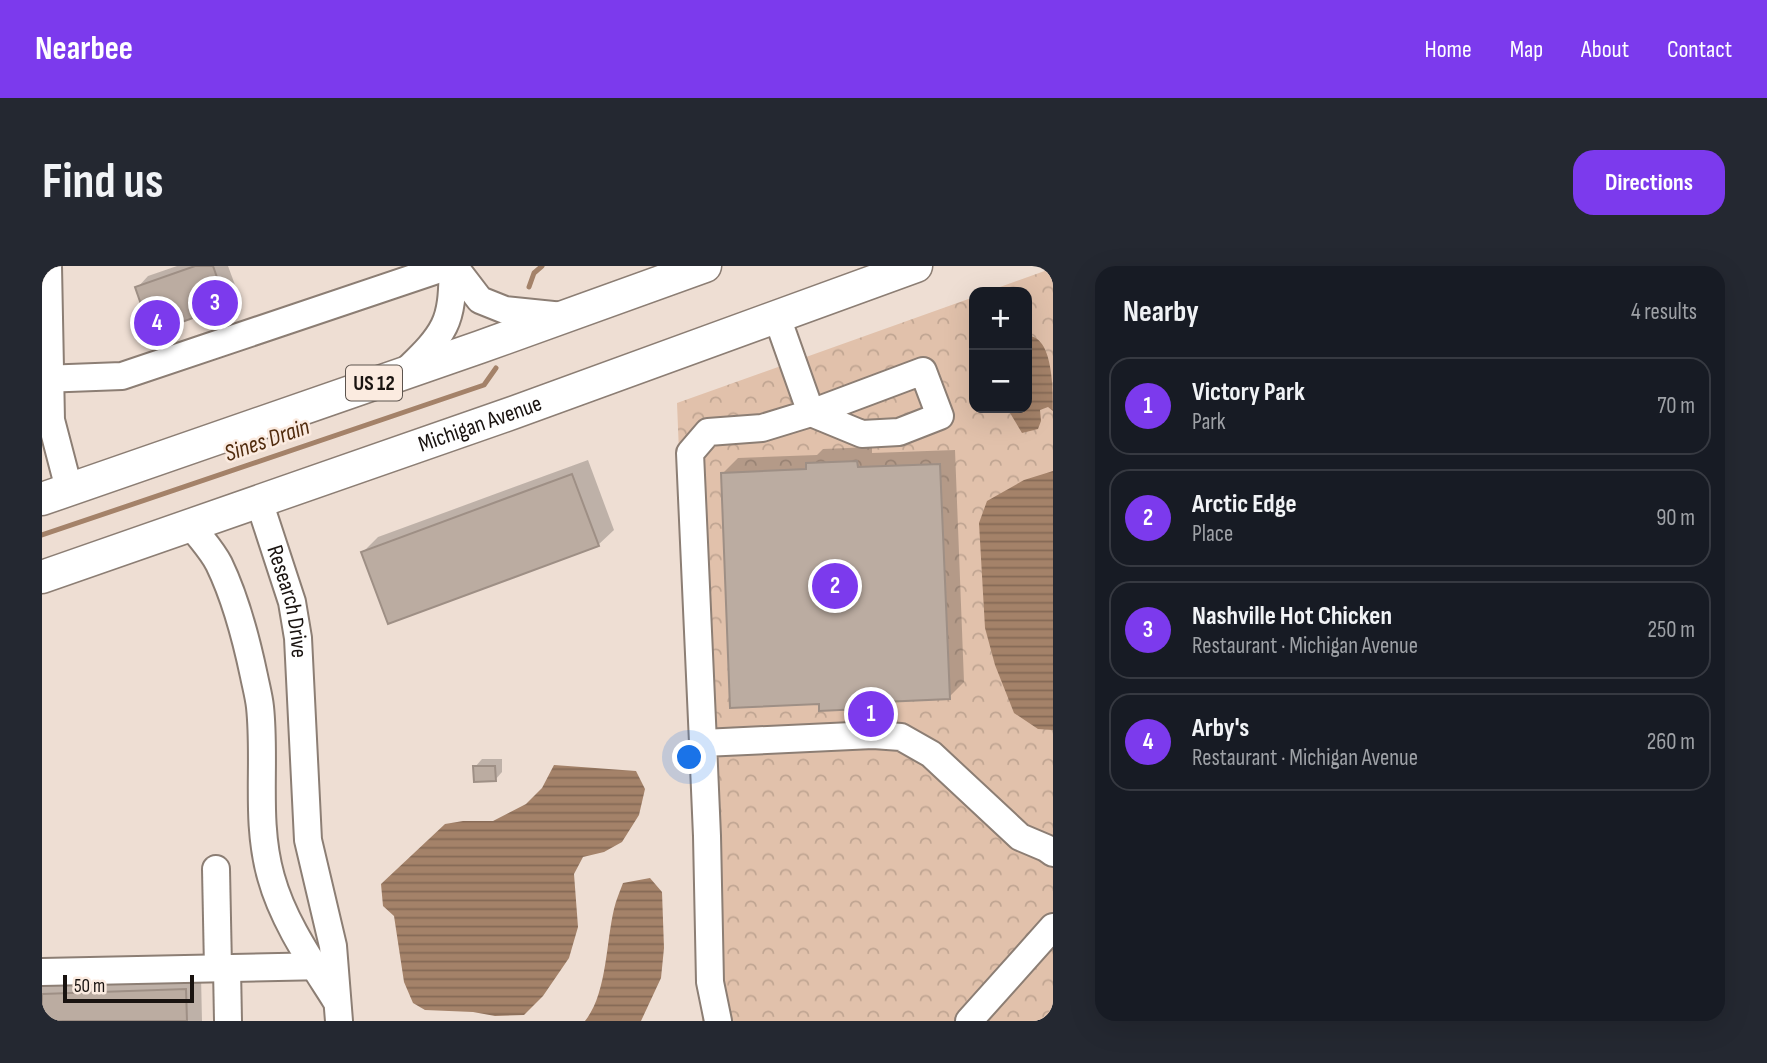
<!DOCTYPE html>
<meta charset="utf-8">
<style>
:root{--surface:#171b24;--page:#242831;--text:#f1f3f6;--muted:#9ea1a6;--line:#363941;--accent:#7c3aed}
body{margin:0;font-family:"Sofia Sans Condensed",sans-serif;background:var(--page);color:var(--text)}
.controls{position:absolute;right:21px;top:21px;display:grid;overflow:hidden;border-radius:14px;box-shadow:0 7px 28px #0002}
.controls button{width:63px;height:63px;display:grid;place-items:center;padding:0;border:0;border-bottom:2px solid var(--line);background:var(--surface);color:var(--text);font:35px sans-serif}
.scale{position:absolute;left:21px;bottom:18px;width:131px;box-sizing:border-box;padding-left:7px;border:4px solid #191310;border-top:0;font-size:19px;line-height:24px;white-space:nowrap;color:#191310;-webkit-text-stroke:5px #fbebe0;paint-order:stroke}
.you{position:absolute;left:648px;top:492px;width:24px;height:24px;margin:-18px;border:5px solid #fff;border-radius:50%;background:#1a73e8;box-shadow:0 0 0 10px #1a73e833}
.badge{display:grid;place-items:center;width:46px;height:46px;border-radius:50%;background:var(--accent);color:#fff;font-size:23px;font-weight:700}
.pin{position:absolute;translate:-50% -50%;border:4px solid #fff;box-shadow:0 2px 7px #0006}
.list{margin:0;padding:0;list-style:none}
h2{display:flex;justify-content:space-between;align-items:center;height:91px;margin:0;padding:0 28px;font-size:30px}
h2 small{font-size:23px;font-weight:400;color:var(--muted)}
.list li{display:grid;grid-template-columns:46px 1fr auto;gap:21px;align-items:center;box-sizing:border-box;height:98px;margin:0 14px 14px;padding:0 14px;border:2px solid var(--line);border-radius:21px}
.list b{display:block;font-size:26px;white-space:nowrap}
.list p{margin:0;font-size:23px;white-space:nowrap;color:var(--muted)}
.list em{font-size:23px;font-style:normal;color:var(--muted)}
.map{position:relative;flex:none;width:1011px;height:755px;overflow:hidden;border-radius:21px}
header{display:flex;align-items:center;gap:42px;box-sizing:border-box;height:98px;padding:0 35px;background:var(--accent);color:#fff}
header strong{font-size:33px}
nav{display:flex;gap:38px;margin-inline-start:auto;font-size:24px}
.intro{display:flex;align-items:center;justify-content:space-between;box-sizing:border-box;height:168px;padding:0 42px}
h1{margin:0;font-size:49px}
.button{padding:18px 32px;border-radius:21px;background:var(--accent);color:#fff;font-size:24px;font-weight:700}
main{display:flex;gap:42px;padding:0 42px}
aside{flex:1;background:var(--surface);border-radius:21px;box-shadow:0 7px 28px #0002}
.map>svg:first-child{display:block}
</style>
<header>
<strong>Nearbee</strong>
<nav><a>Home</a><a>Map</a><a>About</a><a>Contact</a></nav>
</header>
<div class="intro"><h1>Find us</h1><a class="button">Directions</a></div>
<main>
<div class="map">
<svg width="1011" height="755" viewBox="0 0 1011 755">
<defs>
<pattern id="park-crowns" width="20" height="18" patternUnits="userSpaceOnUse" patternTransform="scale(1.75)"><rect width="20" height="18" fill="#e1c1ab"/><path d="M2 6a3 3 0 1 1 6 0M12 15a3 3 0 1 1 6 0" fill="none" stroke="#c0a592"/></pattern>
<pattern id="water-rules" width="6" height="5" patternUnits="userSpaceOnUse" patternTransform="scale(1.75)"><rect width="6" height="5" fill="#a48269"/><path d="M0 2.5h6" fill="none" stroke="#856955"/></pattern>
</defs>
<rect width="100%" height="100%" fill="#eeded3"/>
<path fill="url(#park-crowns)" d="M1011 2V755H660L635 137 932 31V142H985V26H944Z"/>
<path fill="url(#water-rules)" d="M985 70C1011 69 1011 122 1011 145L1006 141 998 144 999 155 996 163 980 167 965 142H985Z
M1011 205V464L996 463 972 447 953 399 943 362 937 257 945 235 982 214Z
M512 499 594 505 603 523 597 549 580 576 562 586 541 591 532 608 536 661 527 692 501 730 482 749 453 750 431 746 383 744 371 737 362 716 352 650 341 640 339 618 403 558 421 555H451L484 538 500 522Z
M608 612 620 626 622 682 619 712 599 755H543C565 728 564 676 572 643 574 634 578 625 581 617Z"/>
<path fill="#0003" d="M135 0H186L196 27 184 39 95 22 106 10Z
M830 181V187L913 184 922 416 907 431 825 435 818 442 779 437 681 207 696 192 775 189 781 183Z
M546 194 572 264 556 279 321 286 336 271Z
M440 493H460V506L453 514 433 501Z
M159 709 160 755H0V715Z"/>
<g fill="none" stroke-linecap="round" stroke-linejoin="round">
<path stroke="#a48269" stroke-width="5" d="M487 21 492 7 500 0
M0 269 442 119 454 102"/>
</g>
<path fill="#bbaca1" stroke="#9e8f85" stroke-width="2" d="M153 0H171L185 40 109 67 93 21Z
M815 195 816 201 898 198 908 433 818 437 819 443 777 445V438L688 442 679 207 764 203V197Z
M530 208 557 280 346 358 319 286Z
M431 500H453L454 515 432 516Z
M144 723 145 755H0V728Z"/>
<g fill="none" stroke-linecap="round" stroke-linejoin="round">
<defs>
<g id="minor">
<path d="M6 0 9 154 27 223"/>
<path d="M412 0 438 34 463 44 521 50"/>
<path d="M881 105 898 150 857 166 820 168 769 147Z"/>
<path d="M363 106C377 92 393 78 402 60 411 42 410 19 411 0"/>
<path d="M0 113 80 110 407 0"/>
<path id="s1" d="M217 235 250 336 256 372 266 574 291 680 297 755"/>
<path d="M149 259C158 272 170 284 177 298 194 333 204 372 212 410 214 420 217 431 218 441 224 497 213 555 229 611 241 655 269 695 293 733"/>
<path d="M661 477 648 187 666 166 720 162 769 147 735 51"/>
<path d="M174 603 176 702"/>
<path d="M185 702 186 755"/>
<path d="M0 706 285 700"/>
<path d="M676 755 668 716 665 570 661 477 831 469 859 471 889 488 978 571 1004 582 1011 587"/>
<path d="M927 755 1011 661"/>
</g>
<g id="major">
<path d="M0 233 438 81 663 0"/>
<path id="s2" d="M0 311 473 146 874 0"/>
</g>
</defs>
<use href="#minor" stroke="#8c7e74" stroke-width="30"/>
<use href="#major" stroke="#8c7e74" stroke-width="35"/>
<use href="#minor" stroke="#fff" stroke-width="26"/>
<use href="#major" stroke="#fff" stroke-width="32"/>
</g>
<g text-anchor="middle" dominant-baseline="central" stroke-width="5" stroke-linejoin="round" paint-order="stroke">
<rect fill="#fbebe0" stroke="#5d544e" stroke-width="2" x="304" y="99.5" width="56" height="35" rx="5"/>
<g font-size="21" font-weight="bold" fill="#191310">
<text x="332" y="117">US 12</text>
</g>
<g font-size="23" fill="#191310" stroke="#fbebe0">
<text stroke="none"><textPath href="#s2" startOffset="464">Michigan Avenue</textPath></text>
<text stroke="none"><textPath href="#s1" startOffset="105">Research Drive</textPath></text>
</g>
<g font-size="24" font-style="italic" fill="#512c0e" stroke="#fbebe0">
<text transform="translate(225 174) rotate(-19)">Sines Drain</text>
</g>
</g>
</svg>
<div class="controls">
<button>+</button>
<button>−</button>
</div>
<div class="scale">50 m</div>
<div class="you"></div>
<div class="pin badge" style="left:829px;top:448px">1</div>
<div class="pin badge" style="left:793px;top:320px">2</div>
<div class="pin badge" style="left:173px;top:37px">3</div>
<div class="pin badge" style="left:115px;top:57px">4</div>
</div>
<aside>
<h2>Nearby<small>4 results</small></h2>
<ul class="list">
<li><span class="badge">1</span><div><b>Victory Park</b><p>Park</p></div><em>70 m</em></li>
<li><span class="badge">2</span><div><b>Arctic Edge</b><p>Place</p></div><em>90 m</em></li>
<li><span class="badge">3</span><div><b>Nashville Hot Chicken</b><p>Restaurant · Michigan Avenue</p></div><em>250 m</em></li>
<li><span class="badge">4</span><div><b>Arby's</b><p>Restaurant · Michigan Avenue</p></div><em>260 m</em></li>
</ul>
</aside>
</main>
